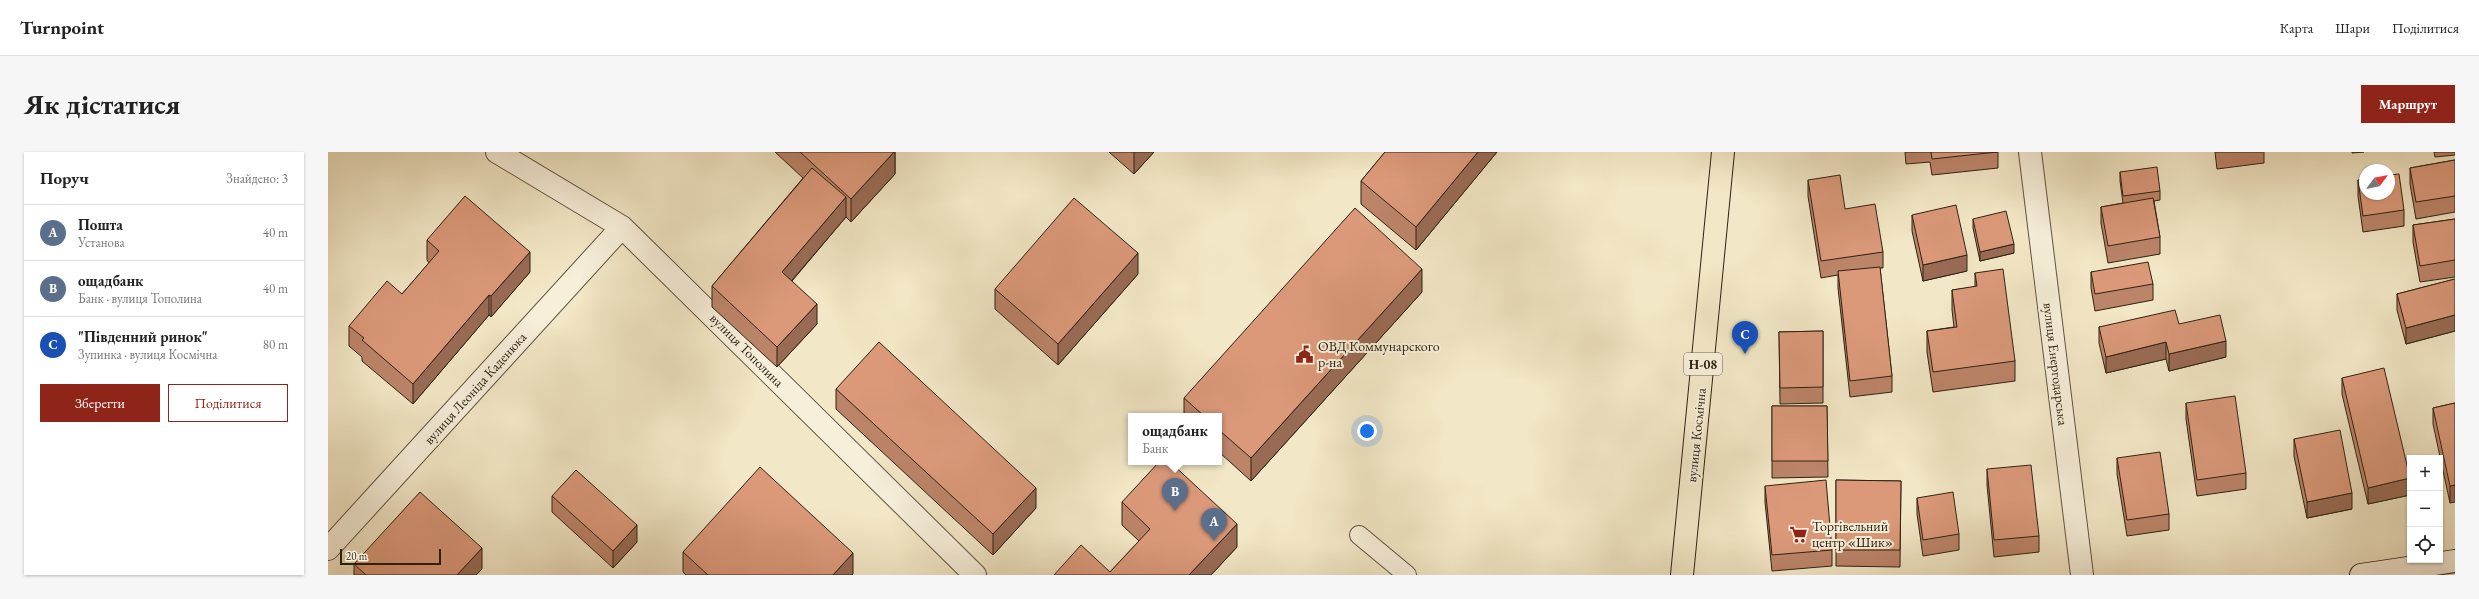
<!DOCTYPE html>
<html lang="uk">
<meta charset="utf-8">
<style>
:root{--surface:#fff;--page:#f6f6f6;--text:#222;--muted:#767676;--line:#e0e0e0;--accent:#8f2418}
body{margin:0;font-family:"EB Garamond",serif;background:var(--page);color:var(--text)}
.controls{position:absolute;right:12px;bottom:12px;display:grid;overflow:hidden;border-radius:0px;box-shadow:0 1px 3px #0004}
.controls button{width:36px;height:36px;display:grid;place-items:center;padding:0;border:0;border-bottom:1px solid var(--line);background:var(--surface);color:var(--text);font:20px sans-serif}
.compass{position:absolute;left:2031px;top:12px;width:36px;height:36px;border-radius:50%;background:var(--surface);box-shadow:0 1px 3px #0004;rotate:58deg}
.scale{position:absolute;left:12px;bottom:10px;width:101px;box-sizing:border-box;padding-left:4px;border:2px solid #2e2212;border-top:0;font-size:11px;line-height:14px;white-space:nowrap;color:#2e2212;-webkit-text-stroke:3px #f7efda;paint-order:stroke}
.you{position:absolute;left:1039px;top:279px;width:14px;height:14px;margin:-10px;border:3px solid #fff;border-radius:50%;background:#1a73e8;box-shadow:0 0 0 6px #1a73e833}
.badge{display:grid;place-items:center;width:26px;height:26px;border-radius:50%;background:var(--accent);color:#fff;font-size:13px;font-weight:700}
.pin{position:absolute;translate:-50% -33px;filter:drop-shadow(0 1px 2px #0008)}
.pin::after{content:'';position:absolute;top:21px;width:14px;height:12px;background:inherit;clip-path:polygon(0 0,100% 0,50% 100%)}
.popup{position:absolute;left:800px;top:261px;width:94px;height:52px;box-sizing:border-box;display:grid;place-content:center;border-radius:0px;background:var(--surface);filter:drop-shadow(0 1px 3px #0005);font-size:13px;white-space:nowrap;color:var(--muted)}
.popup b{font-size:15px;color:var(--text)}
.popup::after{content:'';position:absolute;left:50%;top:100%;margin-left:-8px;border:8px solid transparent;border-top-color:var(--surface)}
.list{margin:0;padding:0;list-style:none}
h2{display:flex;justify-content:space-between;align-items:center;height:52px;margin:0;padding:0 16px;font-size:17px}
h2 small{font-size:13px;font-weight:400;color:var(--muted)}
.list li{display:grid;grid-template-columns:26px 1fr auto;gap:12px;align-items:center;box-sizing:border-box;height:56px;padding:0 16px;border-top:1px solid var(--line)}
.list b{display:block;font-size:15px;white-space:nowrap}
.list p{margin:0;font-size:13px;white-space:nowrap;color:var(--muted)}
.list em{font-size:13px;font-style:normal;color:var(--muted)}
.actions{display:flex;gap:8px;padding:12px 16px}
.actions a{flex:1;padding:9px 0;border:1px solid var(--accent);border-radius:0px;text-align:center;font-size:14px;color:var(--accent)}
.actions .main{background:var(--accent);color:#fff}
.icon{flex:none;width:22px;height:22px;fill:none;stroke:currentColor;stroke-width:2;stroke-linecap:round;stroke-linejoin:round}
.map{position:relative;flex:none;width:2127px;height:423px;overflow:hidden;border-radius:0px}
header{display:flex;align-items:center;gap:24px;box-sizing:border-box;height:56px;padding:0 20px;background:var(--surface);border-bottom:1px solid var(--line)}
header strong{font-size:19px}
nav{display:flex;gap:22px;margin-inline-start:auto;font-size:14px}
.intro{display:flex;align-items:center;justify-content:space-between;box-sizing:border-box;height:96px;padding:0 24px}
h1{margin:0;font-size:28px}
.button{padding:10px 18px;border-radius:0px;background:var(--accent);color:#fff;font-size:14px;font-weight:700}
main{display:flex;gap:24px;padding:0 24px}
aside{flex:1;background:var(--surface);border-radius:0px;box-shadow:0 1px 3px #0004}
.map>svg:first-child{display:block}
</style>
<header>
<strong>Turnpoint</strong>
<nav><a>Карта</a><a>Шари</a><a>Поділитися</a></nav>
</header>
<div class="intro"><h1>Як дістатися</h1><a class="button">Маршрут</a></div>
<main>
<aside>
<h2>Поруч<small>Знайдено: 3</small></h2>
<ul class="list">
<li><span class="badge" style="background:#5c6f8a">A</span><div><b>Пошта</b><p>Установа</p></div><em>40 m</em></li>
<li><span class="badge" style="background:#5c6f8a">B</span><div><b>ощадбанк</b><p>Банк · вулиця Тополина</p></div><em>40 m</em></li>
<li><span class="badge" style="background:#1a4fb4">C</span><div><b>&quot;Південний ринок&quot;</b><p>Зупинка · вулиця Космічна</p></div><em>80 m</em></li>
</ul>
<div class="actions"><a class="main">Зберегти</a><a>Поділитися</a></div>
</aside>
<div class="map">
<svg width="2127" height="423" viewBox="0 0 2127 423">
<rect width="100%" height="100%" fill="#f2e7c6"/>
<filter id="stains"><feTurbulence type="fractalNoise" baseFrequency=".005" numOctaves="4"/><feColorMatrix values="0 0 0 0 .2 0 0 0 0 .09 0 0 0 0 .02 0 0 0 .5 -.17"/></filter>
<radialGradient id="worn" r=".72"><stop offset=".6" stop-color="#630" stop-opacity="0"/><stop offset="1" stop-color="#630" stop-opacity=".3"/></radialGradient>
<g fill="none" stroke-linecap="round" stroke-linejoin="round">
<defs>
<path id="lane" d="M1031 383 1079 423"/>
<path id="street" d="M169 0 294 75 647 423
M1702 0 1754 423
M0 397 294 75"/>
<path id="secondary" d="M2033 423 2127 409"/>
<path id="primary" d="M1354 423 1395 0"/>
</defs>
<use href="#lane" stroke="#5f533f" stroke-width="20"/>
<use href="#street" stroke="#5f533f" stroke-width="24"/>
<use href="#secondary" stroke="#2e2212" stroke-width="24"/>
<use href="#primary" stroke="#2e2212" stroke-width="24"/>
<use href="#lane" stroke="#f7efda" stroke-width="18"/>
<use href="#street" stroke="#f7efda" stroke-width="22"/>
<use href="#secondary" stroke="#f7efda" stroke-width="22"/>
<use href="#primary" stroke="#f2e7c6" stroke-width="22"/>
</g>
<path fill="#bc8469" stroke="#2e2212" d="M447 0H567V22L523 70 518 65 464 129 489 172 449 215 384 155V134L475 26Z
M781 0H826L806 22Z
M1057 0H1169L1088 98 1033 52V29Z
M1577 0H1670V16L1604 23 1602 10 1578 12Z
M1887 0H1936V11L1889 17Z
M2024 0H2036L2024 1Z
M2106 0H2127V3L2107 5Z
M2127 8V60L2088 67 2082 32V16Z
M1792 20 1832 39V48L1826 49 1832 85V102L1780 111 1773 71V55L1795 51 1792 29Z
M1480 28 1517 57 1555 100V116H1552L1564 224V240L1522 245 1510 136V123L1493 126 1480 44Z
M2030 28 2076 58V74L2035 80 2030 44Z
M1584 63 1639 119 1595 129 1584 79Z
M1645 67 1686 101 1652 109 1645 76Z
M2127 67V125L2092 130 2085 90V73Z
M99 88 202 120 163 165 161 163 85 252 34 209V205L21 194V174L74 142 101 111 99 108Z
M1763 120 1825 132V148L1767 159 1763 136Z
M1647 121 1687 209V229L1605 240 1599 200V179L1626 175 1624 158V138L1647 135Z
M810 122 730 213 667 157V137Z
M2127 127V179L2078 192 2069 158V142Z
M1094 140 923 329 891 300V264H856V246Z
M1851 172 1898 205 1841 219 1838 207 1778 221 1771 191V175Z
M1495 179V251L1452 252 1451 180Z
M2014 226 2082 343 2040 352 2014 242Z
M508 237 708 356 665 403 508 257Z
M1858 251 1918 321V337L1869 344 1858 267Z
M2127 251 2122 351 2105 272V256Z
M1444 254H1499L1500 325 1444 326Z
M1966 287 2024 357 1979 366 1966 304Z
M1789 306 1841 362V378L1799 384 1789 322Z
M1659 317 1711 384V400L1666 405 1659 333Z
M1508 328 1573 329 1572 415 1508 414Z
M1437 334 1504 398V414L1444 419 1437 350Z
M224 344 309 390 285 416 224 360Z
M1589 346 1631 382V398L1595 404 1589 362Z
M794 350 909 395 883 423H726L782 420 811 389 794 373Z
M355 400 525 422 524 423H358L355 420Z
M26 412 154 417 148 423H26Z"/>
<path fill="#996b55" stroke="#2e2212" d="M566 0H567V22L523 70V47Z
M806 0H826L806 22Z
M1150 0H1169L1088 98V75Z
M518 45V65L454 140V120Z
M1686 92V101L1652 109V100Z
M202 100V120L163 165V144Z
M810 101V122L730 213V192Z
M1639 103V119L1595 129V113Z
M1094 117V140L923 329V306Z
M161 143V163L85 252V232Z
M489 152V172L449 215V195Z
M2127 163V179L2078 192V176Z
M1898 189V205L1841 219V202Z
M1838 190V207L1778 221V205Z
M2082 326V343L2040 352V336Z
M2127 333V350L2122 351V334Z
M708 336V356L665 403V382Z
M2024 341V357L1979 366V350Z
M909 372V395L883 423H861Z
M309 373V390L285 416V399Z
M154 396V417L148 423H129Z
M525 401V422L524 423H505Z"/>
<path fill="#db997a" stroke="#2e2212" d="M472 0H566L523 47Z
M1057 0H1150L1088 75 1033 29Z
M1603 0H1669L1604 7Z
M2127 8V44L2088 50 2082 16Z
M1829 15 1832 39 1795 44 1792 20Z
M484 16 518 45 454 120 489 152 449 195 384 134Z
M2071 22 2076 58 2035 64 2030 28 2037 27V42H2061V23Z
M1512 23 1517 57 1547 52 1555 100 1493 109 1480 28Z
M137 44 202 100 163 144 161 143 85 232 34 188 36 186 21 174 59 129 74 142 111 99 99 88Z
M746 46 810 101 730 192 667 137Z
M1825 46 1832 85 1780 94 1773 55Z
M1628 53 1639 103 1595 113 1584 63Z
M1027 56 1094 117 923 306 891 278V264H876L856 246Z
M1678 59 1686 92 1652 100 1645 67Z
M2127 67V108L2092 114 2085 73Z
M1820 110 1825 132 1767 142 1763 120Z
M1552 115 1564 224 1522 229 1510 119Z
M1675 117 1687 209 1605 220 1599 179 1629 175 1624 138 1649 134 1647 121Z
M2127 127V163L2078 176 2069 142Z
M1847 158 1851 172 1892 163 1898 189 1841 202 1838 190 1778 205 1771 175Z
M1495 179V235L1452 236 1451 180Z
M551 190 708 336 665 382 508 237Z
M2056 216 2082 326 2040 336 2014 226Z
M1907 244 1918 321 1869 328 1858 251Z
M2127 251V333L2122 334 2105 256Z
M1444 254H1499L1500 309H1444Z
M2012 278 2024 341 1979 350 1966 287Z
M1832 300 1841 362 1799 368 1789 306Z
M831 310H842L909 372 861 423H726L753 393 782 420 822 377 794 350Z
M1703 313 1711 384 1666 388 1659 317Z
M432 315 525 401 505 423H380L355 400Z
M248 318 309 373 285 399 224 344Z
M1498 328 1504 398 1444 403 1437 334Z
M1508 328 1573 329 1572 398H1508Z
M92 340 154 396 129 423H38L26 412Z
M1625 340 1631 382 1595 388 1589 346Z"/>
<defs>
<symbol id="civic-bare" viewBox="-9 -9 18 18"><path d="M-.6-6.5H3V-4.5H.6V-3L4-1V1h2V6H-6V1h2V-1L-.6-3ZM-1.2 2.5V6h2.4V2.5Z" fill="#8f2418" stroke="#f7efda" stroke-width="2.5" paint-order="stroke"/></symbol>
<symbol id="supermarket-bare" viewBox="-9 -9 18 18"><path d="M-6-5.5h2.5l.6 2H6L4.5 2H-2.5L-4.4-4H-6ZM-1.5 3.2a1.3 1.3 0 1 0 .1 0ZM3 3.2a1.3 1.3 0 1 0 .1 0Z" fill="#8f2418" stroke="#f7efda" stroke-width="2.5" paint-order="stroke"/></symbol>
</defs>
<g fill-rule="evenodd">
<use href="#civic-bare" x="964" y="190" width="25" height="25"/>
<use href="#supermarket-bare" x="1458" y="370" width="25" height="25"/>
</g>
<g text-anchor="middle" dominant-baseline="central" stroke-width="4" stroke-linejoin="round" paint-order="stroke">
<rect fill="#f7efda" stroke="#6a604e" stroke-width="1" x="1356" y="201" width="38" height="22" rx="3"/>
<g font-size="13" font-weight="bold" fill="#2e2212">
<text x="1375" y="212">Н-08</text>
</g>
<g font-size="14" fill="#2e2212" stroke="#f7efda" text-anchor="start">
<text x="990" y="194">ОВД Коммунарского<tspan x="990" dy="16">р-на</tspan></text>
<text x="1484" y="374">Торгівельний<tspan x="1484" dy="16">центр «Шик»</tspan></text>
</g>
<g font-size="14" fill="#2e2212" stroke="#f7efda">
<text transform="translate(419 198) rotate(45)">вулиця Тополина</text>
<text transform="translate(1728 212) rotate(83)">вулиця Енергодарська</text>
<text transform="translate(147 236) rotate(-48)">вулиця Леоніда Каденюка</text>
<text transform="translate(1368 283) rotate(-84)">вулиця Космічна</text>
</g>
</g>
<rect width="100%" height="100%" filter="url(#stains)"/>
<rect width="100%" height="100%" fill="url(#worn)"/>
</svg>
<div class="controls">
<button>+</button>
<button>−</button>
<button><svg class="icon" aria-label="locate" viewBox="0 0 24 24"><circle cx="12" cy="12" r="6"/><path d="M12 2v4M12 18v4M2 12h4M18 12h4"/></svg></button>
</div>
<svg class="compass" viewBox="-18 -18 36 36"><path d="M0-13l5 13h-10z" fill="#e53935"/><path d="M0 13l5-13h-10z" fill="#767676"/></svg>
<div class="scale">20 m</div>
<div class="you"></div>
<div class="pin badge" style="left:886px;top:389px;background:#5c6f8a">A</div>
<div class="pin badge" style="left:847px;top:359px;background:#5c6f8a">B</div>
<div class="popup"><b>ощадбанк</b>Банк</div>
<div class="pin badge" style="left:1417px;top:202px;background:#1a4fb4">C</div>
</div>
</main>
